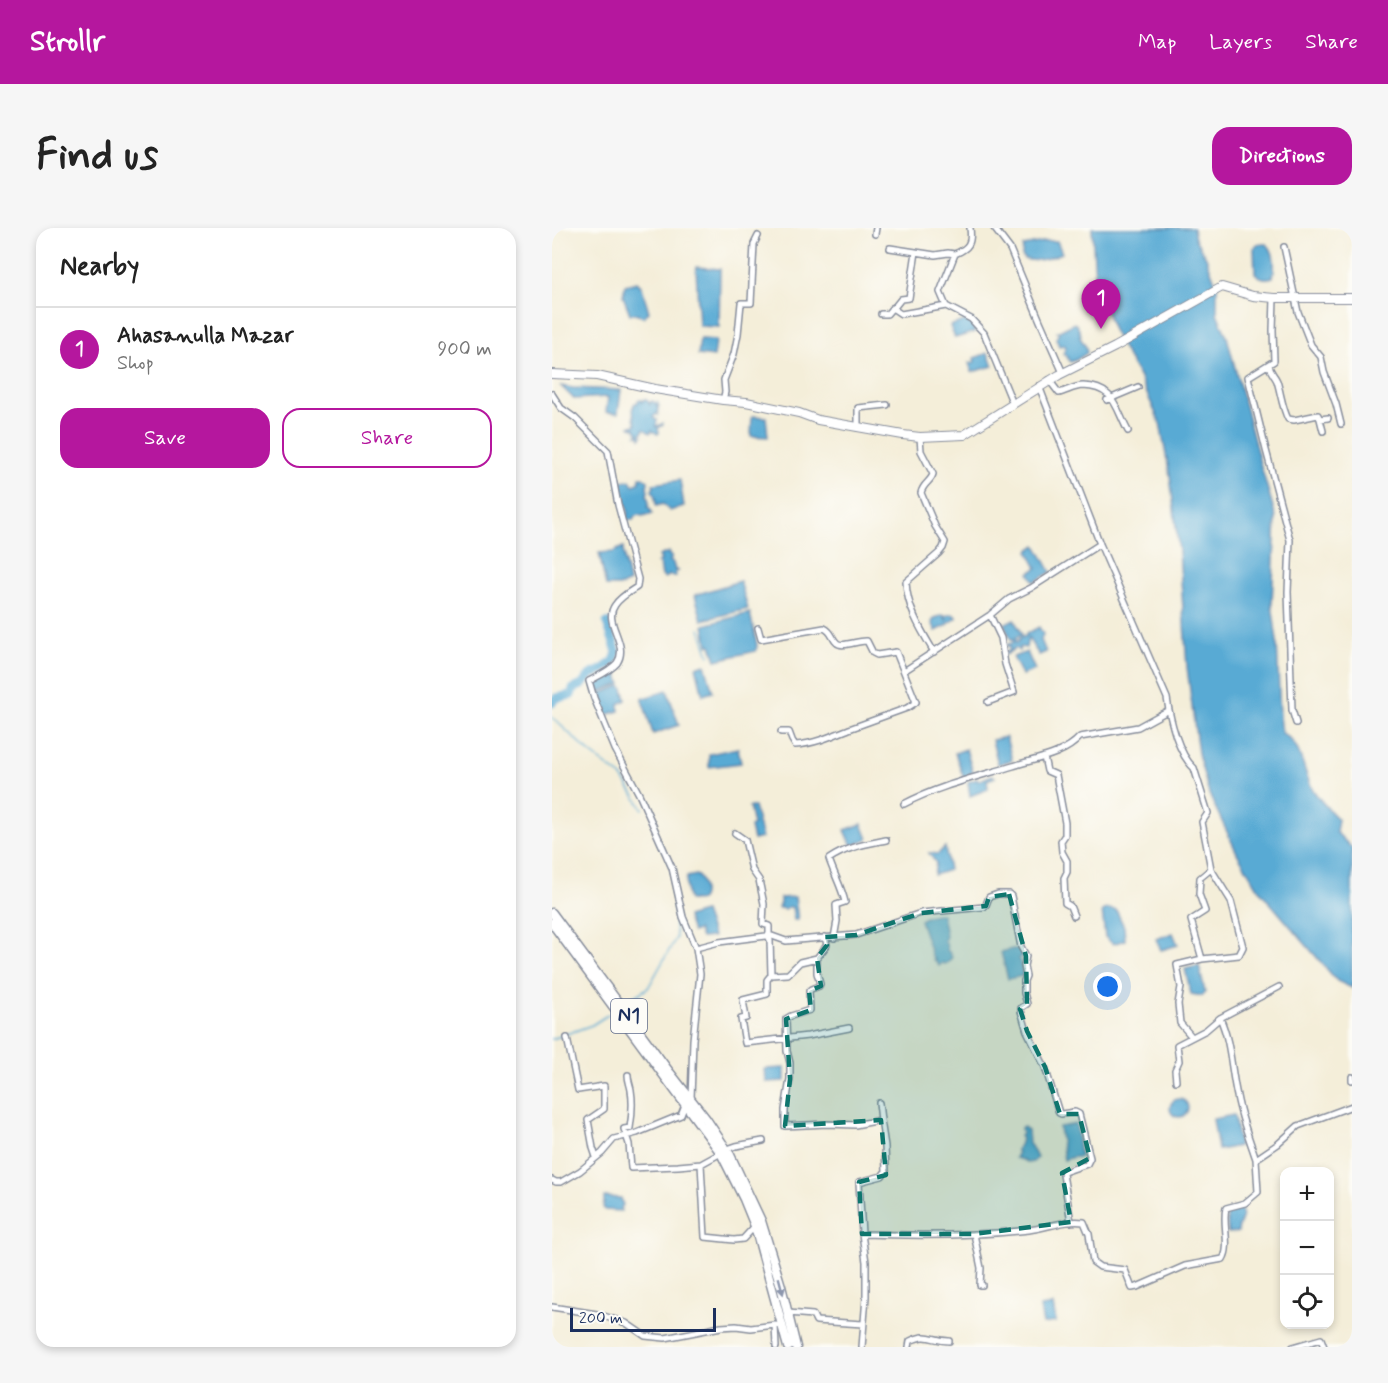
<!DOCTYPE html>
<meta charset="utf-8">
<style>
:root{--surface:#fff;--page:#f6f6f6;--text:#222;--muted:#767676;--line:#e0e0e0;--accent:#b5179e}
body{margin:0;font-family:Mynerve,sans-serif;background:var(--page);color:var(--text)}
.controls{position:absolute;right:18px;bottom:18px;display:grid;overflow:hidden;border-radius:12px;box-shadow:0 3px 9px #0003}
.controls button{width:54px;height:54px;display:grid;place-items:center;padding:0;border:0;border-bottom:2px solid var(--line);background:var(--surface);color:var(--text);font:30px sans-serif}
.scale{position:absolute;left:18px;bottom:15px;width:146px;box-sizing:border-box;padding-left:6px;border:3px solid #1b2f5e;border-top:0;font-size:16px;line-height:21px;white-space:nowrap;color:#1b2f5e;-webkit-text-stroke:4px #fdfcf7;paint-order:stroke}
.you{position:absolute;left:556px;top:759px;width:21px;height:21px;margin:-15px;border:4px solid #fff;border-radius:50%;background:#1a73e8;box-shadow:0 0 0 9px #1a73e833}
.badge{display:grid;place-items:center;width:39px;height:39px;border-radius:50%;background:var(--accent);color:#fff;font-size:20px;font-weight:700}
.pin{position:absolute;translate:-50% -50px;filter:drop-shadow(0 2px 3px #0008)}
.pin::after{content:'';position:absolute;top:32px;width:21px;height:18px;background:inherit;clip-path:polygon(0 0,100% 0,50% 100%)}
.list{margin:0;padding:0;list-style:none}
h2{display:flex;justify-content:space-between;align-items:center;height:78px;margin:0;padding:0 24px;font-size:26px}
h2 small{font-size:20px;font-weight:400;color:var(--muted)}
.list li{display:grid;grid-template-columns:39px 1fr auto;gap:18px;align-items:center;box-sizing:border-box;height:84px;padding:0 24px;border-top:2px solid var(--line)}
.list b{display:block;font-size:22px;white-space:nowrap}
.list p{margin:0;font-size:20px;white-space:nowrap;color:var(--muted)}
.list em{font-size:20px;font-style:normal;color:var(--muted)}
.actions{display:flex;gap:12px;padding:18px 24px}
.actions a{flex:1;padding:14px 0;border:2px solid var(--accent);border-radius:18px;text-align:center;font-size:21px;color:var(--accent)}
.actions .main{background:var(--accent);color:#fff}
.icon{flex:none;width:33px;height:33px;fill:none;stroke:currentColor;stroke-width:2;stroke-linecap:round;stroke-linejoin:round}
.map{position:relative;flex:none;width:800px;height:1119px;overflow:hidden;border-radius:18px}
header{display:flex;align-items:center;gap:36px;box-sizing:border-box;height:84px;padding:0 30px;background:var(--accent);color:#fff}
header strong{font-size:28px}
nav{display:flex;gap:33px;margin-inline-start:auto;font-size:21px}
.intro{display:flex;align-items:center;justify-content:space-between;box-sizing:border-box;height:144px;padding:0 36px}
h1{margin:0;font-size:42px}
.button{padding:15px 27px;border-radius:18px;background:var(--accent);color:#fff;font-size:21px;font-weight:700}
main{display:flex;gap:36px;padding:0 36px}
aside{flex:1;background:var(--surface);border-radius:18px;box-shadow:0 3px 9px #0003}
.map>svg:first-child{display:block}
</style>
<header>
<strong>Strollr</strong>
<nav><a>Map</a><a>Layers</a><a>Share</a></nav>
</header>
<div class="intro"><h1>Find us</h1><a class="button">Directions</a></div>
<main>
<aside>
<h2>Nearby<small></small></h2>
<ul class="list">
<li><span class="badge">1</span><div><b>Ahasanulla Mazar</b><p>Shop</p></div><em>900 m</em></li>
</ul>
<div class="actions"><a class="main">Save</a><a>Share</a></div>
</aside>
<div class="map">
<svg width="800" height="1119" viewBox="0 0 800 1119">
<rect width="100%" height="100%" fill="#fdfcf7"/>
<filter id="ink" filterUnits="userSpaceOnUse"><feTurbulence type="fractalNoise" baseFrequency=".0167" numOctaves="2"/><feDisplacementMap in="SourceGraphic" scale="12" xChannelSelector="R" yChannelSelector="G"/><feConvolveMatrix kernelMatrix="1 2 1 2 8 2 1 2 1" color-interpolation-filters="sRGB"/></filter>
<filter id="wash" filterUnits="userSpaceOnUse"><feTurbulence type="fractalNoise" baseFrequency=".008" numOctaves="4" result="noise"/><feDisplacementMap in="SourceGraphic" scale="24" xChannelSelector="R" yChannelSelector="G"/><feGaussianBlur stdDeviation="1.35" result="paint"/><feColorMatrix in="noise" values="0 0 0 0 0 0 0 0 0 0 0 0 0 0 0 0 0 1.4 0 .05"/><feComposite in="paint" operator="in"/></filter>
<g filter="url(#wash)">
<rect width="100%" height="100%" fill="#f4eed9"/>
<path fill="#59aad4" stroke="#3a6c99" stroke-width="1.5" d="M540 0H641L643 11 654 29 665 59V85L675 109 708 235 724 289 720 376 725 413 728 488 730 505C751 516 750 543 761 562 768 573 777 582 786 591L784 604 800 620V760L785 753 708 663 686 627 657 566 646 525 635 439 627 323 618 248 608 195 588 150 571 121 560 100 551 74 543 49Z
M495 13H505L510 25C498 30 485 35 472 31L470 27 471 18Z
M707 16H715C723 24 723 38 721 49 714 51 709 51 703 45L702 20Z
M144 39 168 41 167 99 147 98Z
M85 54 90 59 97 84 91 89 84 86H78L71 68 73 57Z
M415 92 420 96 423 104 403 110 398 98Z
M523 95 525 97 529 107 527 108 534 119 535 125 524 132 518 134 514 127 511 126 514 119 512 117 507 118 504 110 507 106 505 104Z
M148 111 164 112 162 129 146 127Z
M436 125 441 138 420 144 417 135 423 134 422 130Z
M9 158 21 160 69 162 66 185 54 184 56 169 22 171Z
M93 171H94L98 177 99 175 98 174 101 173 103 176 105 174 107 178H103L106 179V187L104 186 101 189 104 192H105L104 199 111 195V197L106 200 107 205 105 206 103 204H101L100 202 98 205 92 201 89 206 90 208 88 210 87 207H85L87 205 85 204 83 200 79 199 78 198 84 197 83 192 82 191 81 179 83 175H86V172H90V174Z
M200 188 214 189 216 209 199 208Z
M88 249H91L96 253 95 260 96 263 95 267 97 275 96 279 99 282 100 286 90 288 87 287 82 289 81 292H74L73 289 76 286 75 277 69 271 67 261 70 260 69 254 78 252 81 257 87 255Z
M128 252 132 278 118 283 111 276 104 278 103 269 100 262 102 259 101 256Z
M484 317 499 344 482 354 477 345 485 340 476 323Z
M71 319C71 331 75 342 77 354L70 358H54L47 325 61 324Z
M117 324V327L120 329 118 333 121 335 123 342 127 343 123 344 124 348H119L118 347 113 350 110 348 108 336 105 335 109 332 107 328Z
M188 353 196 381 150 392 143 367Z
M198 385 205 417 204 423 164 432 159 417H156L152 397Z
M401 386 405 390 396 396V397L384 403 380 394 383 390 391 387 395 393 393 388Z
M462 391 470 407 464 409 463 415 467 414 466 411 474 408V406L487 399 491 406 489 412 494 424 487 427 476 410 474 420 468 419 467 423 463 420 454 427 453 425 457 423 458 419 453 417 461 415V411L459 412 452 396Z
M475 424 483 442 470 447 461 429Z
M153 436 161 464 151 467 144 439Z
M63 444 65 445 69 456 43 465 42 459 43 457Z
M69 458 71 460 74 472 67 476V483L54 487 45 467Z
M115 462 127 497 101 506 90 471Z
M454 509 460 532 446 536 440 512Z
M186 520 189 535 157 539V526Z
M414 521 421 545 417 546 418 549 412 551 403 525Z
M440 547 443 549 435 552 436 561 418 568 416 554 425 551 426 553Z
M197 579H202L210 610 201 612 198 599 201 597Z
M310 596 316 611 300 618 293 602Z
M393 619 397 642 382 647 384 635 377 625 386 626Z
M144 647C146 648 147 649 148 651 151 655 153 669 148 672 145 674 139 672 137 672 134 666 133 655 135 649Z
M243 669 246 692H242L240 679H236L233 681 226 680 228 675V670Z
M555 681 564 682 572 699 573 712 561 716 553 709 550 683Z
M152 684 161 709 149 710 146 702 140 704 135 689Z
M384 686H390L394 708 392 713 394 715 395 722 397 724 400 729 397 734 393 736 390 735 387 738 383 733V731H381L368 692 375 688Z
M621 705 626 717 609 722 604 711Z
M460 721 470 723 472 728 467 730 471 748 456 751 449 724Z
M647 738 653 764 650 768 639 766 633 741Z
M233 840V853L214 854 213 841Z
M618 880a9 9 0 1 1 18 0a9 9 0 1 1-18 0Z
M682 887 687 918 666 922 661 891Z
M524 896 528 929H521L512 932 507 899Z
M472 899 476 903 477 916 479 918 485 930 481 934 475 935 471 932 463 930 466 924 464 922 468 917 470 911 468 908 470 906 469 900Z
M52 969 69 970 71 977 69 980V983L53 982 51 979 52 975Z
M683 981H688C695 990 686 993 686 1004L676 1005 675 987 676 984Z
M501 1077 504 1094 491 1096 488 1079Z"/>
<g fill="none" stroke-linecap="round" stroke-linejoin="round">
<path stroke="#59aad4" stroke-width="1.5" d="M148 401 157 427
M0 489 38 525 71 550 91 581
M73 774 96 760 124 710 120 651
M0 811 40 797 57 786"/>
<path stroke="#59aad4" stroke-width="9" d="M0 475 4 470 19 467 21 461 30 457 38 447 51 441 62 433 65 424 55 395"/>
</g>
</g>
<g filter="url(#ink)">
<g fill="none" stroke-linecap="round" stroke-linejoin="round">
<defs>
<path id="minor" d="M442 0 458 21 488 93 511 145
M323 6 324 0
M732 19 746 84 759 117 769 129 772 144 784 176 789 196
M338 20 383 27 396 25 403 26
M722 70 721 102 722 133 696 149 714 222 738 312 736 364 740 482 744 495
M394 78 419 91 432 105 461 176
M341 81 349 71 357 70 364 24
M329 86H335L340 80 349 86 394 78 388 64 403 26C417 20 420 15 418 0
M717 137C718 145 722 146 725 153 729 166 730 179 736 191L742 192 766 187 768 191 776 190
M497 152 507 165C515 163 523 158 531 158 563 159 563 179 576 203
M487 158 548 316 615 470C618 491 626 526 642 540L656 585 650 594 659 641 679 673 691 719 687 727 650 731 639 692 653 683 647 666 648 650 659 641
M0 166 9 180 23 190 56 223 66 277 86 351 85 359C77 364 68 369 63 377 50 394 78 416 65 435 58 443 46 448 37 453L42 470 63 521 87 566 120 640 131 689 144 720 148 746 141 812 139 871
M171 172 173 164 172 152 182 126 186 106 189 75H199L202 16 206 8
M555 172 586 159
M768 191 771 203
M306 200V180L335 177
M368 209 369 223 381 246C379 254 371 255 369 265L383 298 393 314 391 320 387 325 354 354C355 380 369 402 382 424
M206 400 209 411 272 400C281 404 279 410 285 415 290 420 307 412 315 413L321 425 325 427 344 424 364 474 363 475 355 480C336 487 316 494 297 501 280 508 262 516 243 517L240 512 237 504H229
M352 443 438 387 457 371 479 360 548 316
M436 474 462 464 453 436 449 410 438 387
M492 529 495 543 504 547 513 595V607L509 613 510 624 515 633V644L512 650 513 675 518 678 522 688
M352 576C386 558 425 549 461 538 483 531 512 527 528 509L586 499 617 482
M183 605 193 612 200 642 207 652 212 676 211 696 217 698V708
M216 708 218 712 219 747
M273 709 275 717 265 730 248 734 236 746 219 747 215 752V766L191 772 194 790 189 791 193 815 256 808 297 800
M282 710 285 693 284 677 293 674C290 660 282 646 277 631 294 619 314 616 334 612
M144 720 167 714 214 708H220L234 713 304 707 369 685 432 679 434 677 437 669 446 666H457L459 668 469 719 474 728 472 738 474 748 472 753V765L475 776 469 780V783L475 803 493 839 507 885 509 886 523 884 527 886 538 930 535 936 512 944 511 946 519 994
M265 730V745L268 756 267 758 259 761 257 763 258 782 239 788 234 791 235 823 238 835V851L233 882V898L275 896 303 897 329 892 327 875
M668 790 727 759
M640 809 628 795 626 776 629 759 625 737 650 731
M15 810 26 862 52 858V881L36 892 41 920 44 929
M76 847C76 853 78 856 79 862 81 874 80 888 78 900L72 901 77 916 79 940 126 938 149 936 153 1009 182 1012 191 1011 203 998
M800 849V852
M624 853 623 842 627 833 625 817 654 802 668 790C679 814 679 842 685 868 689 890 697 910 704 931
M329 892 333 918 334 943 330 948 307 954 310 1006C365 1008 422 1008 477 1002 495 1000 514 991 532 994L537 1006 541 1034 548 1039 573 1042 580 1060 585 1059 633 1038 671 1031C679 1019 670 995 674 980L693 975 706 964 704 931 726 916 746 898 800 878
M175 921 184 918 211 913
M149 936 169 925
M0 952 4 954H9L28 943 50 925 62 911 85 905 129 887 133 877
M310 1006 314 1034V1069L310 1119
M422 1006 429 1040 428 1057H430
M0 1079 45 1086 74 1095 93 1108 113 1110 169 1099 184 1098 199 1100 223 1097 231 1098
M236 1085 261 1087 264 1093 311 1096
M223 1097 224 1119
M357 1119 358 1113C377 1104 380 1113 397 1113
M741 1119 769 1111 772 1119"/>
<path id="secondary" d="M0 146 45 148 103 161 171 172 194 174 247 185 266 192 351 207 368 209 412 207 507 147 563 119 670 59 701 68 722 70H800"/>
<path id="trunk" d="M0 685 118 845 154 891 178 927 209 993 229 1058 244 1119
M0 695 169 925 192 971 203 998 236 1119"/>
</defs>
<use href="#minor" stroke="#888e9c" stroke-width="8"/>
<use href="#secondary" stroke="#888e9c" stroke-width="10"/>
<use href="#trunk" stroke="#888e9c" stroke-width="11"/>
<use href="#minor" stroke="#fff" stroke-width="5"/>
<use href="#secondary" stroke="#fff" stroke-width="8"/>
<use href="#trunk" stroke="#fff" stroke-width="8"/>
</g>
<defs><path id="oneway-solid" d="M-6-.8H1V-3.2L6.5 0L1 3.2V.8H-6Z" transform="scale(1.5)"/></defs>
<use fill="#8d97ae" href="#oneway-solid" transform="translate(229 1058) rotate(75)"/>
</g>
<path fill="#0f766e" fill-opacity="0.2" stroke="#0f766e" stroke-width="4.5" stroke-dasharray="12 8" stroke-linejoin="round" d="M457 666 474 728 475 776 468 781 475 803 493 839 508 886H527L538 930 510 945 519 994 422 1006H310L307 954 334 947 329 892 233 898 238 851 234 791 259 782 257 763 269 758 265 730 275 717 273 709 304 707 369 685 434 678 437 669Z"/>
<g text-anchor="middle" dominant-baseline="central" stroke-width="6" stroke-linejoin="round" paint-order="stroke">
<rect fill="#fdfcf7" stroke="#5f6c8c" stroke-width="1.5" x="59" y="771" width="36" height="34" rx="4.5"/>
<g font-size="20" font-weight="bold" fill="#1b2f5e">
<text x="77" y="788">N1</text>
</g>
</g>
</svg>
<div class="controls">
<button>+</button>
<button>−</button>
<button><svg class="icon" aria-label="locate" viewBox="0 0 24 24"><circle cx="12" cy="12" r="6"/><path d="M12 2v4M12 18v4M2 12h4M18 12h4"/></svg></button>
</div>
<div class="scale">200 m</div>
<div class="you"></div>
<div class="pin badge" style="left:549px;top:101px">1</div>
</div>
</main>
